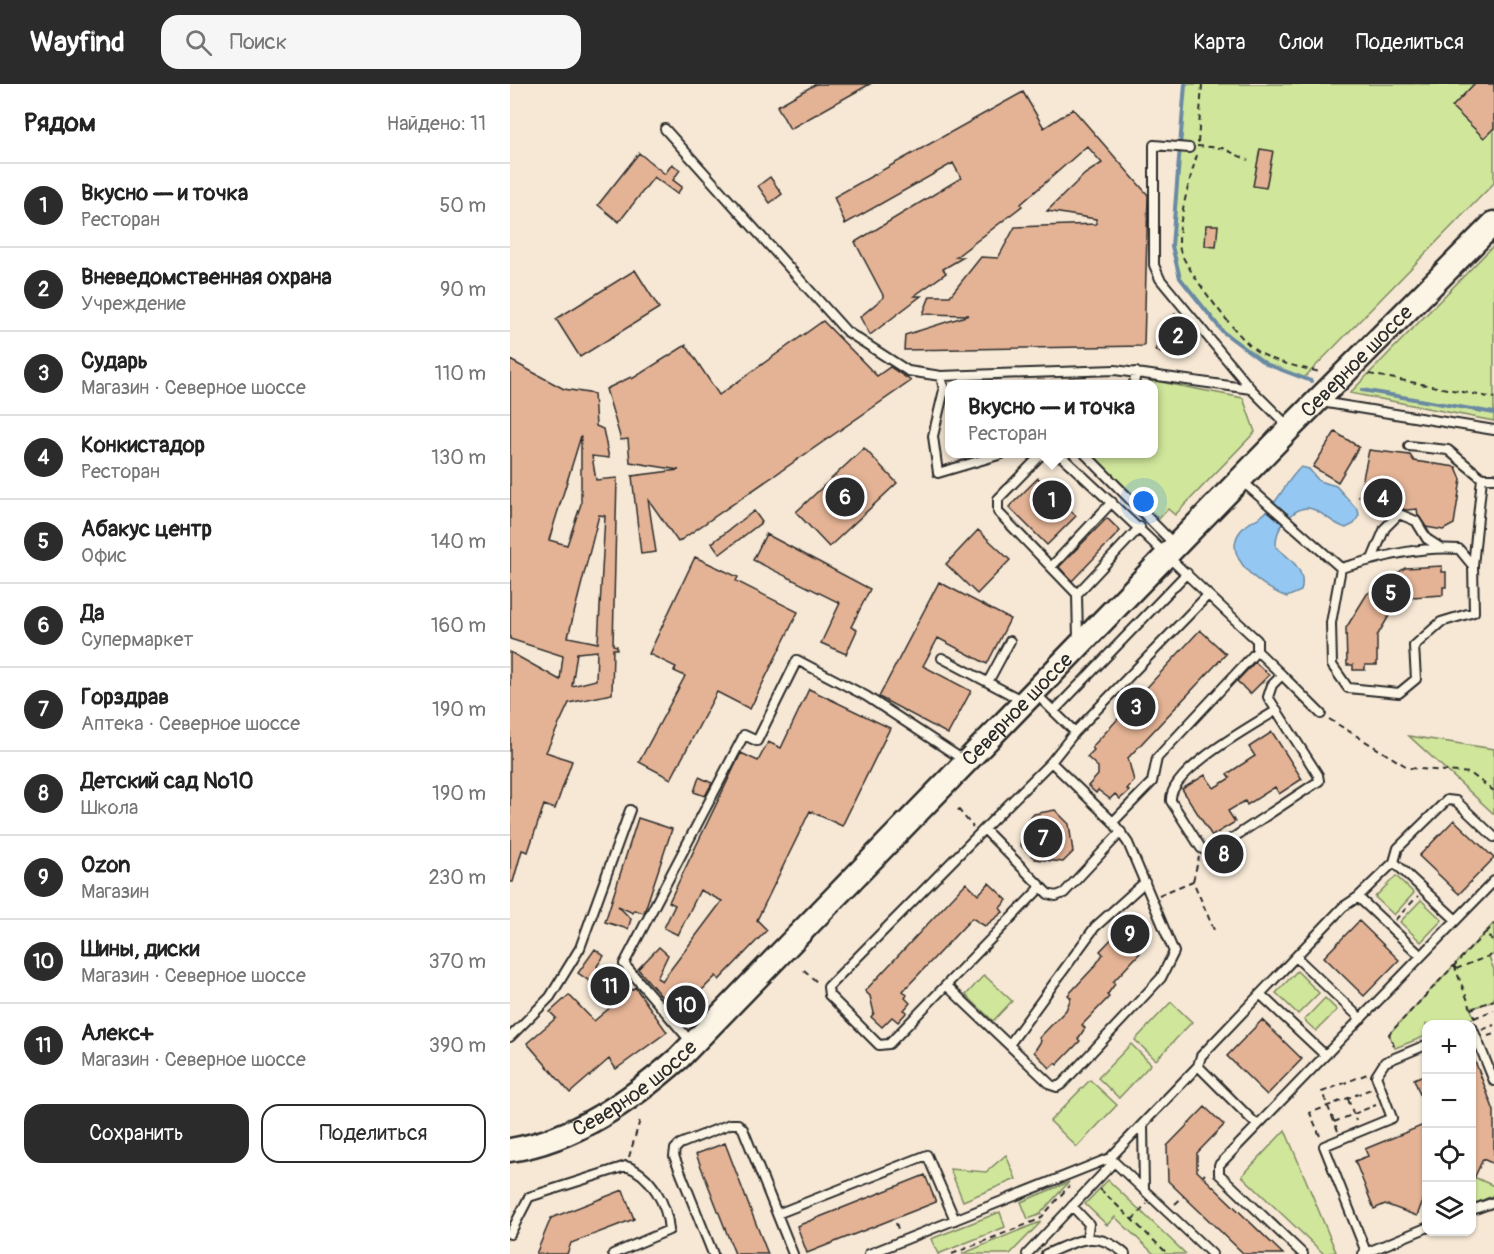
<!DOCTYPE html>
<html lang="ru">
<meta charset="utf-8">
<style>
:root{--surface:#fff;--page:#f6f6f6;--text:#222;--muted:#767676;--line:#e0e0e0;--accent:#2b2b2b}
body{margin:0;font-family:Pangolin,sans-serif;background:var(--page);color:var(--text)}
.controls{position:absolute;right:18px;bottom:18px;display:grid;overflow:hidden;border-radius:12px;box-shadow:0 2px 4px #0004}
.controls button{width:54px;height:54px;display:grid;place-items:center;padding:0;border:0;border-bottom:2px solid var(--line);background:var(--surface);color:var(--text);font:30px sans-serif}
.you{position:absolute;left:634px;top:418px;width:21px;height:21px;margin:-15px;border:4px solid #fff;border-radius:50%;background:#1a73e8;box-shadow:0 0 0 9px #1a73e833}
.badge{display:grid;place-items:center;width:39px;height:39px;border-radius:50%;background:var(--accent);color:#fff;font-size:20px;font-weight:700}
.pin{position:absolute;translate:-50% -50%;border:3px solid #fff;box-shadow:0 2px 6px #0006}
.popup{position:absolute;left:435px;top:296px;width:213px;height:78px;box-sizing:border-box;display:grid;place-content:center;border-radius:12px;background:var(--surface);filter:drop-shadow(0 2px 4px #0005);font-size:20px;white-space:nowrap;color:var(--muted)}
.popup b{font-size:22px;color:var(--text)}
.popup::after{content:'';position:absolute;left:50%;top:100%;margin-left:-12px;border:12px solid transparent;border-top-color:var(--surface)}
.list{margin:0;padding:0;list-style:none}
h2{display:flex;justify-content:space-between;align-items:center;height:78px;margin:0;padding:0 24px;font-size:26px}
h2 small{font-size:20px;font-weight:400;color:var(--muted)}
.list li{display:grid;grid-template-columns:39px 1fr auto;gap:18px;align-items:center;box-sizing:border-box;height:84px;padding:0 24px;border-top:2px solid var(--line)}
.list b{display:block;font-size:22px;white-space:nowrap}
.list p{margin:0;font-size:20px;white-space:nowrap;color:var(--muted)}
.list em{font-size:20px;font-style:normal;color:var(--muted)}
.actions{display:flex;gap:12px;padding:18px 24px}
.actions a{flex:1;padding:14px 0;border:2px solid var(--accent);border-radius:18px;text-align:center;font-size:21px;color:var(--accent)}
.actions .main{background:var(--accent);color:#fff}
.icon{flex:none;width:33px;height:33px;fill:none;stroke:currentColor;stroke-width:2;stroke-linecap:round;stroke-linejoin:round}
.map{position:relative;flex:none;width:984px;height:1170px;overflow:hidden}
header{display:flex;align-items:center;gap:36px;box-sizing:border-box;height:84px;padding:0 30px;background:var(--accent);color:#fff}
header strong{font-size:28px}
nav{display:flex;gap:33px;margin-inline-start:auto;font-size:21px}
.search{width:420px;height:54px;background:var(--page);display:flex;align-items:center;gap:15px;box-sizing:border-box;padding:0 21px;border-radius:18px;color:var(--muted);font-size:22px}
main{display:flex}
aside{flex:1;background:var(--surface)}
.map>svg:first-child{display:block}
</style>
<header>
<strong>Wayfind</strong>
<div class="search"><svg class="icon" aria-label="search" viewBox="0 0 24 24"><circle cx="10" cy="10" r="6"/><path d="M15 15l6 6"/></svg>Поиск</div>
<nav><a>Карта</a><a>Слои</a><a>Поделиться</a></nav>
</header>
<main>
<aside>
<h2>Рядом<small>Найдено: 11</small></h2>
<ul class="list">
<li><span class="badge">1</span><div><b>Вкусно — и точка</b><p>Ресторан</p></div><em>50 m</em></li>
<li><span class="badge">2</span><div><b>Вневедомственная охрана</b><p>Учреждение</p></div><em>90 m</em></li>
<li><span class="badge">3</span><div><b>Сударь</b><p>Магазин · Северное шоссе</p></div><em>110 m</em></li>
<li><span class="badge">4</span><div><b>Конкистадор</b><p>Ресторан</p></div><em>130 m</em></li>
<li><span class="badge">5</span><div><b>Абакус центр</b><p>Офис</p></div><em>140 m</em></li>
<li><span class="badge">6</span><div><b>Да</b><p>Супермаркет</p></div><em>160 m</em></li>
<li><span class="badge">7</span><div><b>Горздрав</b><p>Аптека · Северное шоссе</p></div><em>190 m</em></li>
<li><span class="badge">8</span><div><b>Детский сад №10</b><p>Школа</p></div><em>190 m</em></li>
<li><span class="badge">9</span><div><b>Ozon</b><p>Магазин</p></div><em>230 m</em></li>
<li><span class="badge">10</span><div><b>Шины, диски</b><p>Магазин · Северное шоссе</p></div><em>370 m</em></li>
<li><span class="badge">11</span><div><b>Алекс+</b><p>Магазин · Северное шоссе</p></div><em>390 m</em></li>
</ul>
<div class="actions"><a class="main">Сохранить</a><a>Поделиться</a></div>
</aside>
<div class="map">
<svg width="984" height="1170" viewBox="0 0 984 1170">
<rect width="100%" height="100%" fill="#f7e8d5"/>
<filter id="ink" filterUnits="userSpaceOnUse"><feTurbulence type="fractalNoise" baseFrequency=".0167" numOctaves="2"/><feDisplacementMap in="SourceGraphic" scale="12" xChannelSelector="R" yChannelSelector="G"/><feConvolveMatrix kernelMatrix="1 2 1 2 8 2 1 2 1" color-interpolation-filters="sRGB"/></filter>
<g filter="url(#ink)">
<path fill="#d0e69b" stroke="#7e8863" stroke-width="1.5" d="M675 0H984V99L794 294 756 280 713 248 670 194 662 162Z
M984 161V337L840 309Z
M645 297 733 314 745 348 665 431 658 425 649 435 582 371 644 370V300H632Z
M899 652 984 665V730Z
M886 792 904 809 884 831 865 813Z
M911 816 932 836 911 858 890 838Z
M984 839V870L979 873 984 886V916L961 925 964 934 947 940H916V952L885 964 879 950Z
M787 887 809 909 788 930 766 909Z
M474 891 502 917 483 937 456 911Z
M815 914 827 926 806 947 794 936Z
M661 918 682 938 646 976 625 956Z
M621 960 641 980 609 1014 588 994Z
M580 996 607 1021 567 1063 540 1037Z
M775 1046 826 1168 814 1170 732 1092Z
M496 1071 506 1095 453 1117 440 1085 476 1088Z
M964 1093 984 1102V1111L962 1121V1099Z
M598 1096 676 1170H644L605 1133 597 1141 575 1120Z
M559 1098 529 1131 518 1135 511 1118Z
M490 1128 495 1143 428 1170 421 1155Z
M531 1138 500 1170H452L520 1142Z"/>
<path fill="#94c7f1" stroke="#6a89a2" stroke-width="1.5" d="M791 383 799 385 809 397 826 402 848 426 849 431 844 440 836 444C812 437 802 407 775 437 768 445 766 452 766 463 781 476 797 486 791 507L777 513C757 506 712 476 729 449 736 437 748 437 757 427 771 413 776 397 791 383Z"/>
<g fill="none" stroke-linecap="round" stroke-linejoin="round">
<path stroke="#6a89a2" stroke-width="4" d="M675 0 662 162 670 194 713 248 756 280 801 297
M852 306 984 329"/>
</g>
<path fill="#e4b395" stroke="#2b2b2b" stroke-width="1.5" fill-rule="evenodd" d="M306 0H360L280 45 267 22Z
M964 0H984V44L974 54 942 23Z
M513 8 534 44 563 25 638 111 634 262 394 266 395 251 459 231 413 230 420 212H440L471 173 488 174 505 143 586 140V135L537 127 575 90 592 79 577 62 511 120 512 122 446 173H454L433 185 436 189 404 212H411L360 251 350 233 374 213 345 158 451 94 443 79 335 140 324 113Z
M750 65 763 67 756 104 743 102Z
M129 69 155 90 162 80 170 86 163 96 172 103 167 110 144 93 109 138 88 121Z
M260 93 272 110 260 119 248 102Z
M696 141H708L706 163 695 162Z
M125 186 149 224 70 273 46 235Z
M665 230 674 235 672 239 682 244 679 250 689 255 679 274 669 268 666 273 657 268 655 271 645 266Z
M313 237 367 292 380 283 401 297 168 458 138 415 146 468 131 470 122 392 169 386 120 378 118 355 111 356 96 305 121 293 122 295 176 261 209 311Z
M0 276 54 305 84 310 86 342 93 345 99 374 82 372 86 396 107 394 103 561 107 562V565H103L102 610 59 619 36 668 62 677 45 725 34 721 18 768 12 766 3 798H0V568L50 596 53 572 0 555ZM71 352V420L57 461 39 456ZM89 431 95 432 88 559 58 553ZM87 567 86 596 62 602 67 569Z
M825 348 849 363 828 398 803 383Z
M354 364 387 399 319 463 286 428Z
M859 366 900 371 904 377 946 383 951 395 944 440 933 446 916 443 908 431 907 425 896 426 849 413Z
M528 394 566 432 537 461 499 423Z
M244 427 252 438 210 470 202 459Z
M597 434 610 447 562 497 549 483Z
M468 446 500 476 467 510 436 480Z
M256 450 360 505 341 543 347 546 336 570 311 559 330 519 243 476Z
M185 473 228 493 226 497 288 528 240 625 207 608 161 695 129 678 175 592 164 587 166 583 139 570Z
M932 482V488H936V503H933V511L902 513 883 525 867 552V581H855V586H843V581H837L836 544 857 510 895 484Z
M429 498 500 535 477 580 428 554 413 582 461 607 438 650 369 613Z
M690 546 716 570 618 674 624 697 617 705 619 707 610 715 605 710 600 715 588 706 586 709 578 702 588 691V683L577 673 584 666 582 663Z
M745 578 759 591 740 610 727 597Z
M299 605 380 644 332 742 300 727 247 836 257 846 209 896 206 892 167 931 128 885 149 863 158 871 147 894 152 897 212 817 190 806 168 851 154 844 165 821 159 818 231 669 248 677 258 658 271 664Z
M762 648 792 695 769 710 765 703 737 721 735 717 718 727 725 738 702 752 672 705 695 691 704 704 720 694 717 690 745 672 739 663Z
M189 693 202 699 195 712 184 708Z
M545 726 559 740 563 768 553 778 525 775 510 761 514 741 524 730Z
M128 734 162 745 134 829 124 826 123 829 108 822 121 835 118 845 95 838Z
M944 736 984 774 949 810 909 772Z
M456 799 468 811 479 799 497 816 490 824 493 828 475 842 462 834 393 907 397 911 395 914 400 919 394 926 397 928 388 938 382 933 372 943 361 933 364 929 360 912 355 907Z
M849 837 889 876 854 912 814 873Z
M619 841 635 857 628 868 630 869 603 898 605 900 597 911 599 913 572 941 575 944 568 955 570 957 547 981 545 979 540 984 524 968 531 957 529 954 556 926 561 914 558 911 585 882 593 870 590 867 612 844 614 846Z
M85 865 94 872 87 882 122 906 125 903 157 948 106 985 99 975 60 1009 17 959 46 934 40 928 59 911 84 937 108 917 68 889Z
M752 936 792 975 757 1011 717 972Z
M962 969 984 1027V1080L973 1075 962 1099Z
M916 990V1026L904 995Z
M695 1023 714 1041 687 1069V1087L773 1170H734L658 1097 657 1062Z
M916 1040V1108L907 1132 875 1120 864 1125 845 1077 858 1072 855 1065Z
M215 1059 239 1122 258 1170H225L186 1070Z
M415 1091 426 1118 297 1169 287 1142Z
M113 1106 124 1135 61 1159 57 1170H26L41 1134Z"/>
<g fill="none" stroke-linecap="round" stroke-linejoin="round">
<defs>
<path id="service" d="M155 45 336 247 398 287 431 292 605 286 741 305 778 342
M679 64 644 61V181L650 195 741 305
M431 292 434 306 423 352 428 389 492 370
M624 300 626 288
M811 318 984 346
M899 362 938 366 972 394
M532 370 488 415V428L567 510 568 554
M534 370 552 373C618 433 681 496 747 556V567L647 674 642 698 603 738 541 678 565 648 698 511
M575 370 665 461
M732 397 831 484 821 539 822 581 838 604 889 609 906 595 904 562 931 538 964 528 963 482 949 465C907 462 871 473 831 484
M862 475 875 444 889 430 906 437 917 455 931 464
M963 482 972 394H984
M541 483 602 418
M567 510 630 443
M747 567 772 591 762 601 758 613 808 691 809 697 703 767H696L691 764 661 717C658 687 744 641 767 626
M432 574 513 617
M772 591 811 630
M478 598 500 557
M525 609 565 648
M544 627 677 489
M541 678 474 745 538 810 546 812 554 809 611 748
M474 745 318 903 319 911 369 961 379 960 531 803
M884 778 946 836
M848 813 911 872
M786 873 851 935
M436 901 541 1001 547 1003 552 1000 651 894 664 868 618 759 603 738
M750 910 815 971
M962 943 984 997
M0 953 40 913 70 864 120 726
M182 959 114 880 234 651 247 657 287 576 356 612 455 677
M499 961 585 843 635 798
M688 982 747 1041
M633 1040 634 1106
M562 1122 579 1140 577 1153
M962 1126 984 1118
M267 1130 417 1071 445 1136
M0 1150 19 1113 116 1082C141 1090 157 1120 159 1146L103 1170
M856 1168 814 1062 882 1034 866 992 875 978 916 961
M203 1170 164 1072 165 1065 170 1060 220 1040H228L233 1045 283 1170
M359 1170 600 1074
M517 1170 604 1078
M536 1170C567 1157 586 1144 615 1170
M702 1170 600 1074 688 982 691 972 833 823 848 813 884 778 888 764 937 716 946 717 984 753
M793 1170 709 1090V1081L984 797
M853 1170 916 1144"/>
<g id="primary">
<path id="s1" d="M0 1066C65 1056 121 1016 169 974L780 344 984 139"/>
</g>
</defs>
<use href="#service" stroke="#2b2b2b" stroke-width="12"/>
<use href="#primary" stroke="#2b2b2b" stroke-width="27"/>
<path stroke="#2b2b2b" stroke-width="2" stroke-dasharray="6 4.5" stroke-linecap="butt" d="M688 59 692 0
M687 62 712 64 738 76
M687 71C681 90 665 147 670 166 676 186 730 257 748 268 767 279 789 283 810 288
M859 290 984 314
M819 635 899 684 960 689 984 707
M448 725 463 743
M683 797 689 773
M649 811 683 797 704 846
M885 836 908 812
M976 849 984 840
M944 881 965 935
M946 885 984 870
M294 886 309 900
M961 925 984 916
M964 934 984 926
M972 946 984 941
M978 952 984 950
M884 962 879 950 975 849 984 858
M838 1015 846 1037
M824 1038 866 1021
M828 1047 812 1008 857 990
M810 1052 800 1029 861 1005
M119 1073 130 1036
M693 1092 695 1090
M590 1105 658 1170
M665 1120 674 1112
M622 1136 637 1120
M386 1139 389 1148
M442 1170 530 1135 559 1102"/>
<use href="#service" stroke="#fcf5e5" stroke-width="8"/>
<use href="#primary" stroke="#fcf5e5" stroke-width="22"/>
</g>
</g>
<g text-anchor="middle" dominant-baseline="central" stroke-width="4.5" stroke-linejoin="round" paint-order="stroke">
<g font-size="21" fill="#2b2b2b" stroke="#fcf5e5">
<text stroke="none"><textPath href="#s1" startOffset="1167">Северное шоссе</textPath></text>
<text stroke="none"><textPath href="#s1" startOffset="681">Северное шоссе</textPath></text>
<text stroke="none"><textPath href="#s1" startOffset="141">Северное шоссе</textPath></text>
</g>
</g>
</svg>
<div class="controls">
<button>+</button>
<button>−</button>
<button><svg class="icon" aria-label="locate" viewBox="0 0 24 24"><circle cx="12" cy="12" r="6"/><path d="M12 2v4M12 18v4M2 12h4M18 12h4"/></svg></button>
<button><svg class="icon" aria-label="layers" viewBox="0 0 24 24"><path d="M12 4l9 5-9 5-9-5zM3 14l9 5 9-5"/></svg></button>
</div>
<div class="you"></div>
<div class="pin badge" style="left:542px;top:416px">1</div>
<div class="popup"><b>Вкусно — и точка</b>Ресторан</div>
<div class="pin badge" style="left:668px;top:252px">2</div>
<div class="pin badge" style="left:626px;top:623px">3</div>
<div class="pin badge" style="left:873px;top:414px">4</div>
<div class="pin badge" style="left:881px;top:509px">5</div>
<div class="pin badge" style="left:335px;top:413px">6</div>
<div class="pin badge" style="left:533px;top:754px">7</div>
<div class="pin badge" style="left:714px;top:770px">8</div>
<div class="pin badge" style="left:620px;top:850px">9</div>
<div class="pin badge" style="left:176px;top:921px">10</div>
<div class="pin badge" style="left:100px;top:902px">11</div>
</div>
</main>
